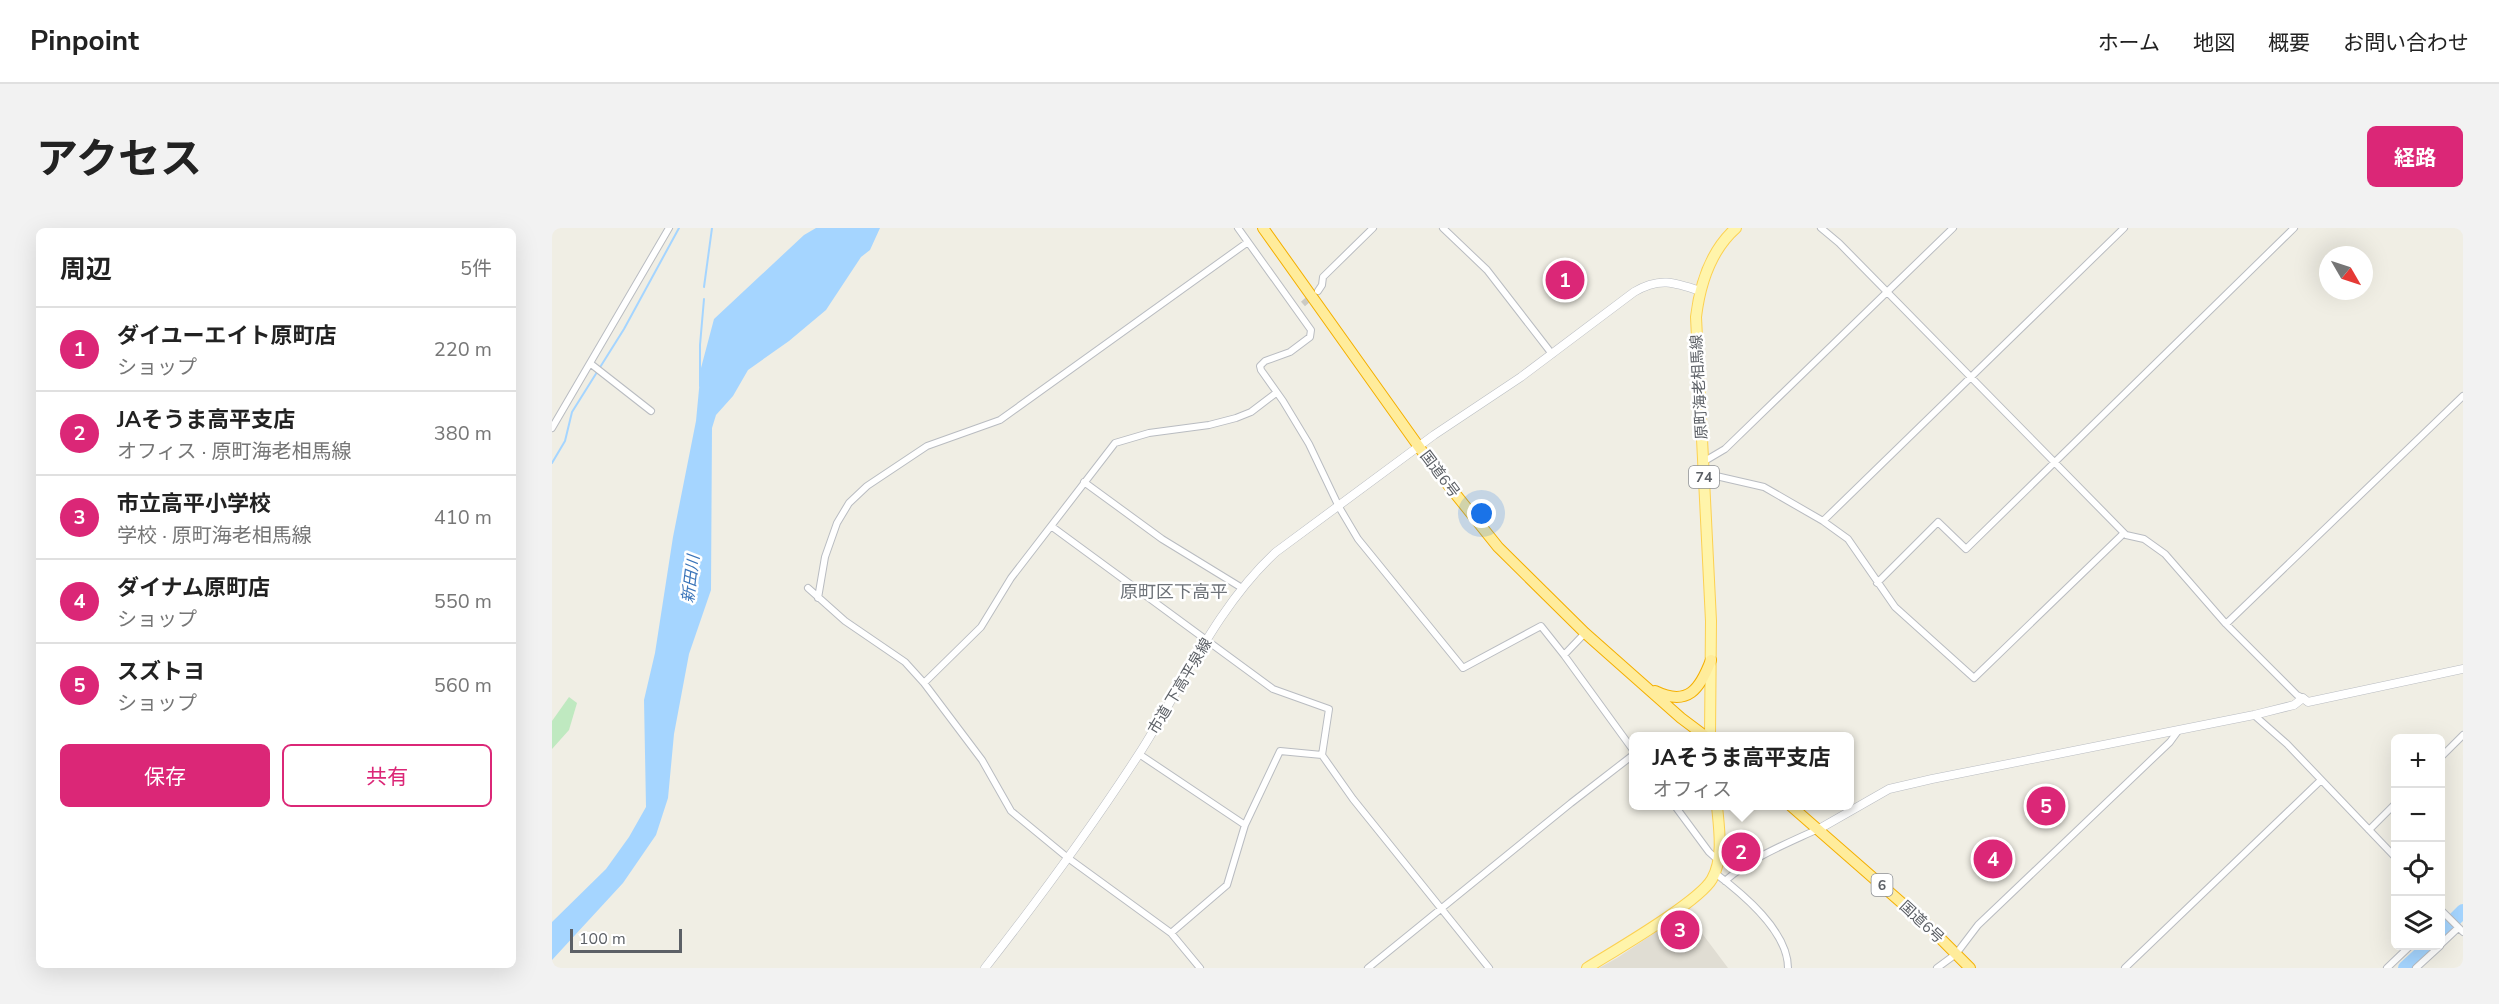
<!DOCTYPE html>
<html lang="ja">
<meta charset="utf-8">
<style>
:root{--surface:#fff;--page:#f2f2f2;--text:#222;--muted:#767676;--line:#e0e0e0;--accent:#db2777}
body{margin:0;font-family:"Nunito Sans","Noto Sans JP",sans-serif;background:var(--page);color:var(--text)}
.controls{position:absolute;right:18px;bottom:18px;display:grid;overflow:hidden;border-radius:9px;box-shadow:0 6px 24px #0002}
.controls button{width:54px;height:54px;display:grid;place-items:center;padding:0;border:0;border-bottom:2px solid var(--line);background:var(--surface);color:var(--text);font:30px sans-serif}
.compass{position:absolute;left:1767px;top:18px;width:54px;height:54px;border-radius:50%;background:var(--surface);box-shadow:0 6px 24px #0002;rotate:129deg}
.scale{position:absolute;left:18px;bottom:15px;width:112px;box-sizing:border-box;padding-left:6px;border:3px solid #5c6066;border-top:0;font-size:16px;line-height:21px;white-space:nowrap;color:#5c6066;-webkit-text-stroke:4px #fff;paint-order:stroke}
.you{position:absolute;left:930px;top:286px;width:21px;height:21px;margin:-15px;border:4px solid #fff;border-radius:50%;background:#1a73e8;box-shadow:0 0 0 9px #1a73e833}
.badge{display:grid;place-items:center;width:39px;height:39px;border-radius:50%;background:var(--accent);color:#fff;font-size:20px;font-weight:700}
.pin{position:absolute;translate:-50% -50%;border:3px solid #fff;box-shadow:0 2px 6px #0006}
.popup{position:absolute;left:1077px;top:504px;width:225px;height:78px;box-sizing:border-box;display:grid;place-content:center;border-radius:9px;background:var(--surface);filter:drop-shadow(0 2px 4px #0005);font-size:20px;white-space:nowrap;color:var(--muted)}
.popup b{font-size:22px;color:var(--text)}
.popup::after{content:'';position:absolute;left:50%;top:100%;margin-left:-12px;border:12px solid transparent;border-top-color:var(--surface)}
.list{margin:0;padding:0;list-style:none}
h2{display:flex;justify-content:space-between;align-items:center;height:78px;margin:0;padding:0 24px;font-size:26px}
h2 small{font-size:20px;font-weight:400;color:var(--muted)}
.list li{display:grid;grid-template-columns:39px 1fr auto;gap:18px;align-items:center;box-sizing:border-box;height:84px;padding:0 24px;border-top:2px solid var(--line)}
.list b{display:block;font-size:22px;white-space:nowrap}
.list p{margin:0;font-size:20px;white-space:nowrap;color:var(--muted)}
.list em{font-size:20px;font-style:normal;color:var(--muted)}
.actions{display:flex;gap:12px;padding:18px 24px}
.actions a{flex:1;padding:14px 0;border:2px solid var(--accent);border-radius:9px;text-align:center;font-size:21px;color:var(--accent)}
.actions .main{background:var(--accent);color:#fff}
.icon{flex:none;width:33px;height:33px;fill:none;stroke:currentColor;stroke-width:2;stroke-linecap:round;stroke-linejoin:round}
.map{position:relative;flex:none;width:1911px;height:740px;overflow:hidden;border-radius:9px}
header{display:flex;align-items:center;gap:36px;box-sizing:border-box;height:84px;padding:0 30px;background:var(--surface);border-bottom:2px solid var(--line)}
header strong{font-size:28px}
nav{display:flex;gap:33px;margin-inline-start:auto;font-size:21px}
.intro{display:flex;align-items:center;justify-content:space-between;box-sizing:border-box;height:144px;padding:0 36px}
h1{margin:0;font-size:42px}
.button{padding:15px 27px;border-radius:9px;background:var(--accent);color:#fff;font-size:21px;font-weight:700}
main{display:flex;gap:36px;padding:0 36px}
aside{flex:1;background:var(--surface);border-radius:9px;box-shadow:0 6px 24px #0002}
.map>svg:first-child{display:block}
</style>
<header>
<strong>Pinpoint</strong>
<nav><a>ホーム</a><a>地図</a><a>概要</a><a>お問い合わせ</a></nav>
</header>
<div class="intro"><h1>アクセス</h1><a class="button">経路</a></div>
<main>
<aside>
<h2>周辺<small>5件</small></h2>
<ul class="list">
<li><span class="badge">1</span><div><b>ダイユーエイト原町店</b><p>ショップ</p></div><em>220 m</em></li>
<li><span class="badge">2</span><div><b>JAそうま高平支店</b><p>オフィス · 原町海老相馬線</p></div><em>380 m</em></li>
<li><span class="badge">3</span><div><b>市立高平小学校</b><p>学校 · 原町海老相馬線</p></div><em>410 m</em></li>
<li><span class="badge">4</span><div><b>ダイナム原町店</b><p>ショップ</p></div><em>550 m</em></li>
<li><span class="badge">5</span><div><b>スズトヨ</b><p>ショップ</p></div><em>560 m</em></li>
</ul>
<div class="actions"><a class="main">保存</a><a>共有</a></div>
</aside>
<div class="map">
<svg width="1911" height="740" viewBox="0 0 1911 740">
<rect width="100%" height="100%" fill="#f0eee4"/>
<path fill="#e0ddd3" d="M1134 684 1176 740H1047L1065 730Z"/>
<path fill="#bfe9c0" d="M17 469 25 475 17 502 0 521V493Z"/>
<path fill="#a5d5ff" d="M264 0H328L318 22 309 29 274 82 237 113 196 142 181 168 164 187 160 200 159 362 137 426 122 506 116 570 104 607 71 655 0 732V694L54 641 77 609 94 579 92 472 103 425 121 309 144 193 149 140 162 91 252 7Z"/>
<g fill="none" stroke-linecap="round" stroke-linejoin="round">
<path stroke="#a5d5ff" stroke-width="2" d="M152 59 160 0
M148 158V117L152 71
M0 235 13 213 20 184 72 101 127 0"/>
<path stroke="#a5d5ff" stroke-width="14" d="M1888 706 1911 683
M1853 740 1877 718"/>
<path stroke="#cbcac4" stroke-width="6" stroke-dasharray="6 3" stroke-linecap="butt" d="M751 76 761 67"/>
<defs>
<path id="minor" d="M686 0 759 102 758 109 738 124 713 133 708 138 709 142 731 173 757 216 787 279 806 311 911 440 989 398 1012 427 1081 522
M891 0 935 42 1000 126
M1269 0 1287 15 1574 307 1592 311 1613 326 1674 396 1745 467 1751 470
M766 63 770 57 771 49 821 0
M39 136 99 183
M0 200 117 0
M1151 234 1173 221 1401 0
M1151 245 1212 259 1271 293 1296 311 1343 379 1422 450 1572 305
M532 254 610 311 690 360
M1271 293 1572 0
M499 298 721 461 777 481 770 527 801 571 937 740
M1325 355 1386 294 1414 321 1742 0
M256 360 293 393 353 434 372 455 430 532 459 583 516 630 619 705 648 740
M266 370 273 329 285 295 297 275 315 258 375 218 448 192 696 14
M1674 396 1911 168
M1012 427 1033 405
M372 455 429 399 459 350 563 215 597 205 657 197 684 190 699 184 724 165
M1702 487 1735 516 1844 630
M587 526 693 597
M1888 530 1911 507
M1123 578 1157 624 1166 632
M1817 602 1844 575
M1163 645C1191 666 1236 703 1236 740
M1173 653C1200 629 1234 616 1266 601
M1888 681 1911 704
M619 705 675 657 693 597 728 523 770 527
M1888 717 1906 700
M816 740 1019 575 1081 527
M1385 740 1404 726 1426 697 1618 514 1626 503
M1573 740 1769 552
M1835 740 1858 718
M1864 740 1888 718"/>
<path id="tertiary" d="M1267 601 1337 561 1380 551 1702 487 1742 477 1751 470 1756 474 1911 441
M433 740C487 671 539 600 587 526 630 459 665 378 724 324L882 207 969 149 1082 64C1107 49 1122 54 1148 63"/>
<path id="primary" d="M1158 508 1159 393 1144 89C1148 56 1158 23 1184 0
M1035 740C1062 723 1147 674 1160 651 1172 630 1167 600 1165 578"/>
<path id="trunk" d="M711 0 877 233 946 319 1033 405 1129 490 1153 508
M1103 463C1136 479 1148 461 1159 432
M1239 578 1375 697 1418 740"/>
</defs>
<use href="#minor" stroke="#b9bcc1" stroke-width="8"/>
<use href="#tertiary" stroke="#b9bcc1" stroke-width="9"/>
<use href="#primary" stroke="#fcd151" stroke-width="12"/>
<use href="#trunk" stroke="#f4af00" stroke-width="12"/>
<use href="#minor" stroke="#fff" stroke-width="6"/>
<use href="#tertiary" stroke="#fff" stroke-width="8"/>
<use href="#primary" stroke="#fff4aa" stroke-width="10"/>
<use href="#trunk" stroke="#ffec9b" stroke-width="10"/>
</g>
<g text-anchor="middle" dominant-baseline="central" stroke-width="5" stroke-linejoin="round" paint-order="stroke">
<g fill="#fff" stroke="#8d9094" stroke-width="1.5">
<rect x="1137" y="238" width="30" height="22" rx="4.5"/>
<rect x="1319.5" y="646" width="21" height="22" rx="4.5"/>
</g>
<g font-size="14" font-weight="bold" fill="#5c6066">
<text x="1152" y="249">74</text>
<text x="1330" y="657">6</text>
</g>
<g font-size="15" fill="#5c6066" stroke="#fff">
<text transform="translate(1147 159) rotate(-93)">原町海老相馬線</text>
<text transform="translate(888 246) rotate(53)">国道6号</text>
<text transform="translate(628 458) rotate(-59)">市道 下高平泉線</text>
<text transform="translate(1370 694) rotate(43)">国道6号</text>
</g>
<g font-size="16" font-style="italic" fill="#3a74b9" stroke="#fff">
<text transform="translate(139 351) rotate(-83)">新田川</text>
</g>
<g font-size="18" fill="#6d7278" stroke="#fff">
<text x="622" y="364">原町区下高平</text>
</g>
</g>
</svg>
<div class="controls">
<button>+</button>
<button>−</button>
<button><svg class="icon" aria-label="locate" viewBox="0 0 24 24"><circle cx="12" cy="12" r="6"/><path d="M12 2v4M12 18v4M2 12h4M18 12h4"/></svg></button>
<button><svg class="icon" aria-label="layers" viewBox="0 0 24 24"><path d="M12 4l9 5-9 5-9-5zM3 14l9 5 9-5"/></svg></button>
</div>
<svg class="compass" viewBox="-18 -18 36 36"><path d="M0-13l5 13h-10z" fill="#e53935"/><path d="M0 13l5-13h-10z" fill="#767676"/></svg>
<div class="scale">100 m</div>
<div class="you"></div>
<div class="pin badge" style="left:1013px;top:52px">1</div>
<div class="pin badge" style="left:1189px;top:624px">2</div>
<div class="popup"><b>JAそうま高平支店</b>オフィス</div>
<div class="pin badge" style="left:1128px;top:702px">3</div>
<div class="pin badge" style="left:1441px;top:631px">4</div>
<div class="pin badge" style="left:1494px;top:578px">5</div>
</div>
</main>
